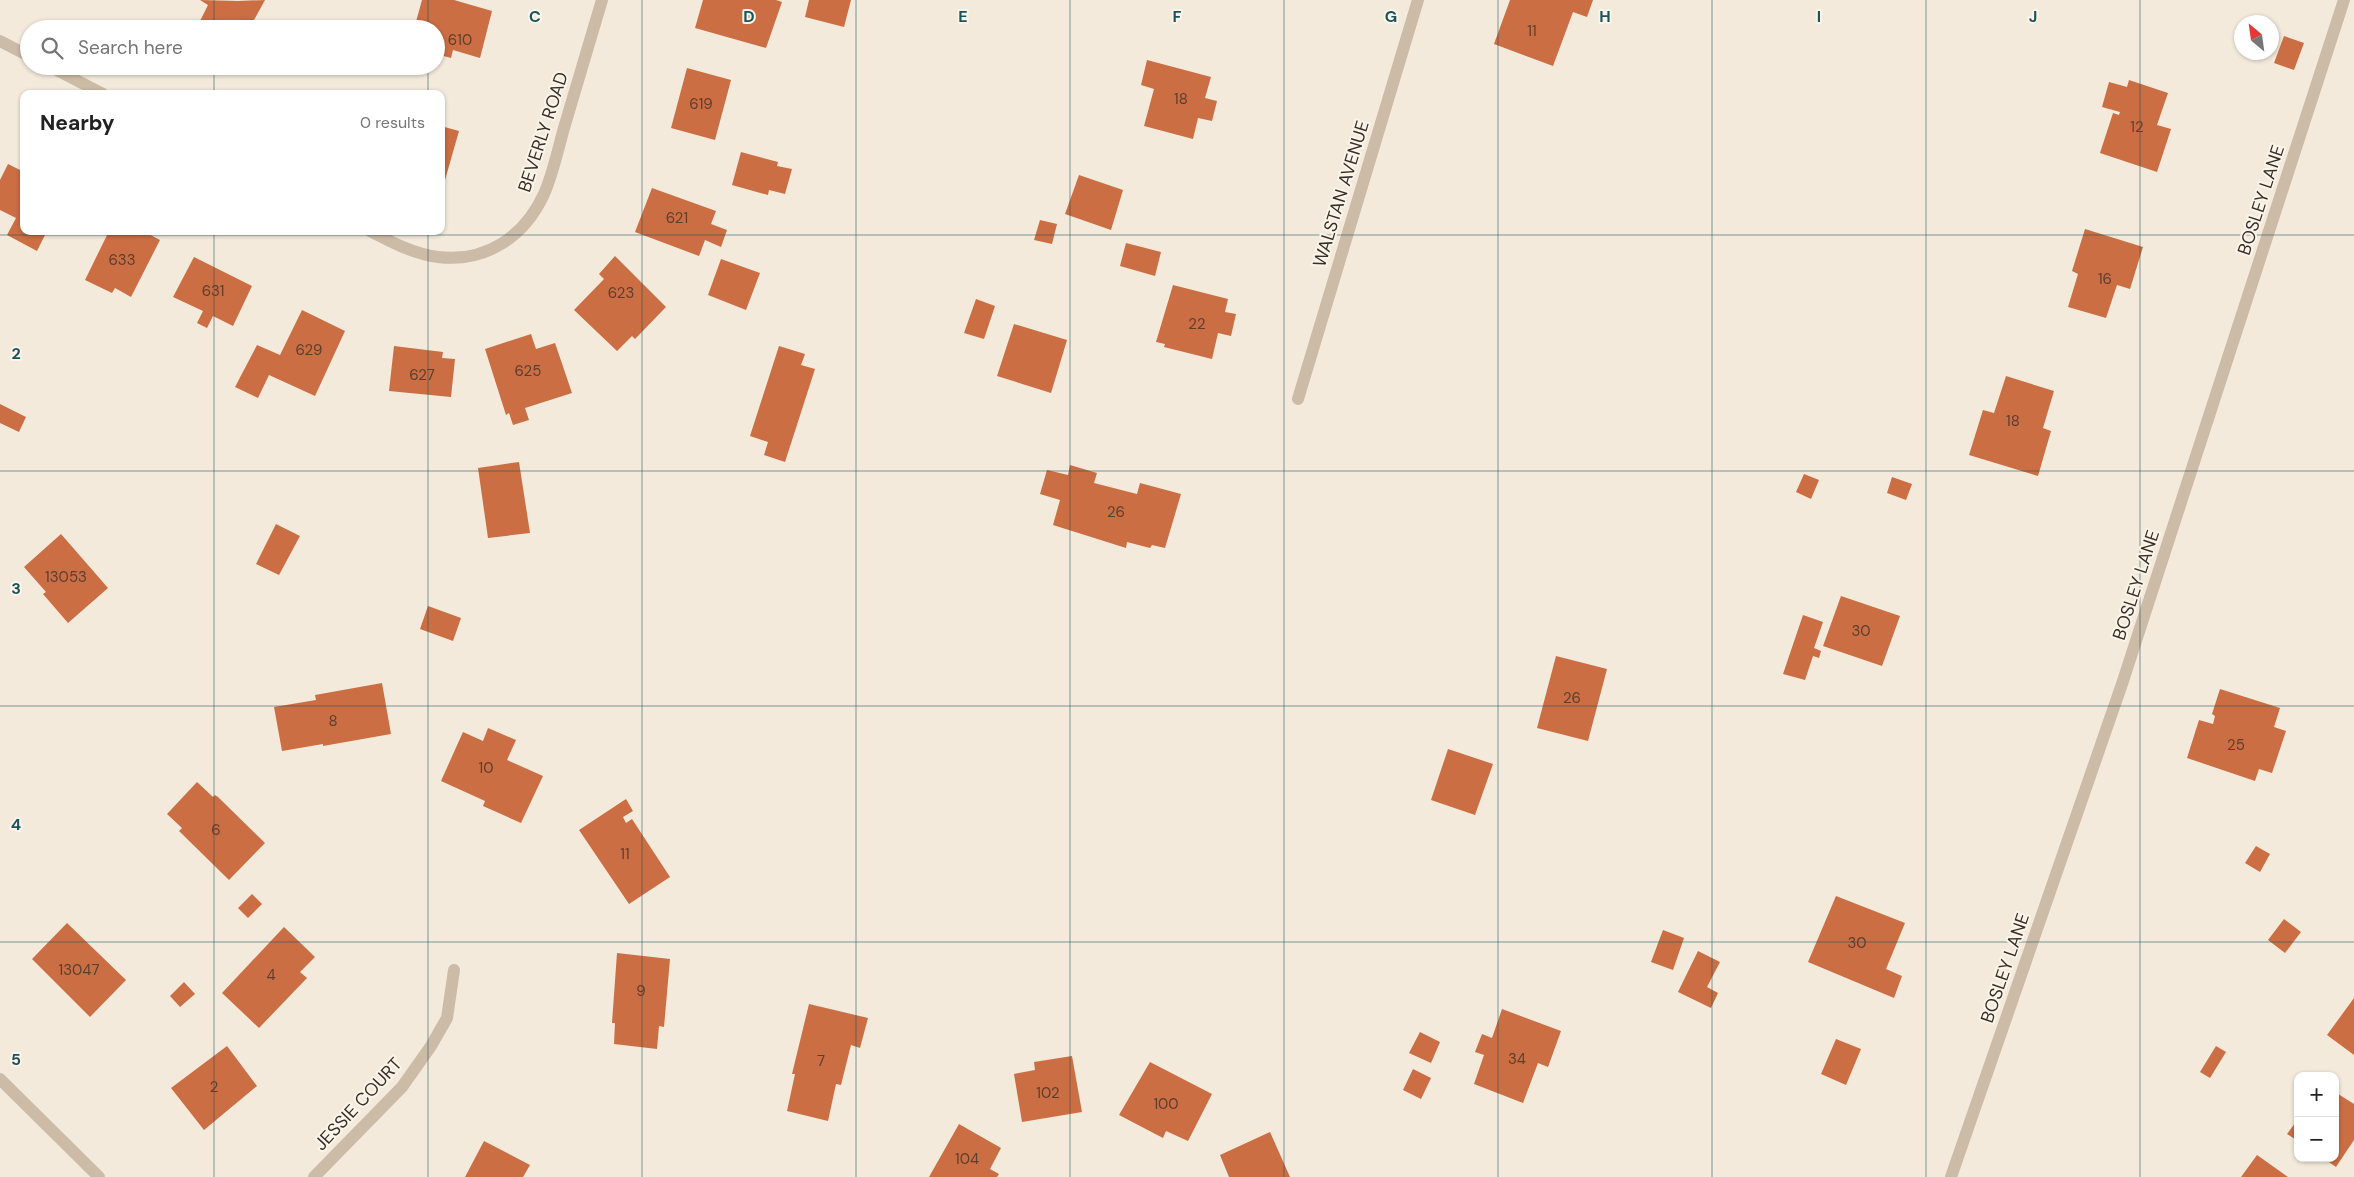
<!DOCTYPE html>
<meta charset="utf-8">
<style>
:root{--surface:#fff;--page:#f2f2f2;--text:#222;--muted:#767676;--line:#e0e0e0}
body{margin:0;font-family:"DM Sans",sans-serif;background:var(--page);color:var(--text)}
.controls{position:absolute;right:15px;bottom:15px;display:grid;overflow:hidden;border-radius:10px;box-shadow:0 1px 4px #0004}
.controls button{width:45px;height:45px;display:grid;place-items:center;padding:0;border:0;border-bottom:1px solid var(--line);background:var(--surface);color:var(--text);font:25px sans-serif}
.compass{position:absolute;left:2234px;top:15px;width:45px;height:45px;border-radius:50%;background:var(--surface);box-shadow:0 1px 4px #0004;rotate:331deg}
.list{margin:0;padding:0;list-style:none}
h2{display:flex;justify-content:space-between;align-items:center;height:65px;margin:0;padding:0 20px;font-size:21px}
h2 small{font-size:16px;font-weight:400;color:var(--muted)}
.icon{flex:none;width:28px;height:28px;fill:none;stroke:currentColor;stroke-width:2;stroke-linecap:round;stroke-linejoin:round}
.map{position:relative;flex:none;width:2354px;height:1177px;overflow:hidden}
.search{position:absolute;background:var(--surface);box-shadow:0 1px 4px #0004;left:20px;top:20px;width:425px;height:55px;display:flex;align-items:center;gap:12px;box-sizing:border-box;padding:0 18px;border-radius:28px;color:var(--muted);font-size:19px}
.panel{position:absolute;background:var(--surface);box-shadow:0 1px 4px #0004;left:20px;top:90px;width:425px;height:145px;border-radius:10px}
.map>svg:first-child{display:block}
</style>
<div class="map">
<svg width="2354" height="1177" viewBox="0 0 2354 1177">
<rect width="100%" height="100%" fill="#f3eadc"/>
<path fill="#cb6e43" d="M200 0 238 1 265 0 249 29H196L208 5Z
M422 0H454L492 11 480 58 453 50 451 58 436 54V29H414Z
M703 0H776L782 2 766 48 695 28Z
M809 0H851L844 27 805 17Z
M1510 0H1593L1587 17 1573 12 1553 66 1494 44Z
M2284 36 2304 43 2294 70 2274 63Z
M1147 60 1211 77 1205 98 1217 101 1212 121 1198 118 1193 139 1144 126 1154 89 1141 85Z
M687 68 731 80 715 140 671 128Z
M2129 80 2168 93 2157 125 2171 129 2157 172 2100 153 2113 113 2119 115 2120 112 2102 107 2109 82 2127 87Z
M441 126 459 131 445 180 441 179Z
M741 152 778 162 777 166 792 169 785 194 769 190 768 195 732 185Z
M8 164 24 172V231H47L37 251 7 235 16 218 0 210V180Z
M1079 175 1123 190 1111 230 1065 214Z
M652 188 716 211 711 224 727 230 721 247 705 240 699 256 635 232Z
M1040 220 1057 224 1052 244 1034 240Z
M2085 229 2143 247 2130 289 2117 285 2106 318 2068 307 2078 274 2072 271Z
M109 231H143L160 240 131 297 115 288 112 293 85 280Z
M1126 243 1161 252 1155 276 1120 266Z
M615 256 666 307 635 339 632 336 617 351 574 310 604 279 599 274Z
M194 257 252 286 233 326 213 316 207 328 197 323 203 311 173 297Z
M721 259 760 273 746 310 708 295Z
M1173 285 1228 299 1225 312 1236 314 1231 336 1218 333 1212 359 1164 347 1165 344 1156 342Z
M976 299 995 306 984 339 964 333Z
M302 310 345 331 315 396 269 375 258 398 235 387 257 345 280 355Z
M1014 324 1067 340 1051 393 997 376Z
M531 334 536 349 555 343 572 393 525 408 529 420 513 425 509 413 506 415 485 349Z
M394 346 443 352 442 358 455 359 451 397 389 391Z
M779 346 805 354 801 365 815 369 785 462 764 455 768 442 750 436Z
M2006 376 2054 391 2043 428 2051 431 2038 476 1969 455 1983 410 1994 413Z
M0 404 26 417 19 432 0 423Z
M519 462 530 533 488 538 478 468Z
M1070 465 1097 473 1094 483 1137 494 1140 483 1181 494 1165 548 1152 545 1150 548 1127 542 1126 548 1053 525 1060 500 1040 494 1047 470 1068 475Z
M1804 474 1819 480 1811 499 1796 492Z
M1892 477 1912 484 1906 500 1887 493Z
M276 524 300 536 279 575 256 564Z
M61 534 108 588 68 623 43 594 46 592 24 567Z
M1841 596 1900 616 1882 666 1823 646Z
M428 606 461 618 453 641 420 629Z
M1803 615 1823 622 1814 648 1821 651 1819 658 1813 656 1805 680 1783 674Z
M1556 656 1607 669 1588 741 1537 728Z
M382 683 391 734 323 746V744L282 751 274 707 316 700 315 695Z
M2220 689 2280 708 2274 727 2286 731 2272 773 2259 769 2255 781 2187 758 2199 720 2213 724 2215 716 2212 714Z
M488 728 516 740 507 760 543 776 521 823 483 806 485 801 441 781 463 732 483 741Z
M1448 749 1493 764 1475 815 1431 800Z
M197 782 213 797 215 795 218 797 265 843 229 880 179 831 182 828 167 814Z
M626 799 633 811 623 817 626 823 632 819 670 877 629 904 579 830Z
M2256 846 2270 854 2260 872 2245 863Z
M252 894 262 904 248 918 238 908Z
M1836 896 1905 923 1886 969 1902 976 1894 998 1808 962Z
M2284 919 2301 932 2285 953 2268 940Z
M67 923 126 980 90 1017 32 959Z
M284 927 315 957 300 972 307 978 259 1028 222 993Z
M1663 930 1684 938 1673 970 1651 962Z
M1698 951 1720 962 1707 987 1718 993 1711 1008 1678 992Z
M617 953 670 959 664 1027 659 1026 657 1049 614 1044 615 1023H612Z
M184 982 195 994 180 1007 170 996Z
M2354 998V1055L2327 1035Z
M809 1004 868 1018 860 1048 851 1045 841 1085 836 1084 828 1121 787 1111 795 1074H792Z
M1502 1009 1561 1031 1548 1067 1538 1063 1523 1103 1474 1084 1484 1055 1475 1052 1482 1034 1492 1038Z
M1420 1032 1440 1042 1431 1063 1409 1053Z
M1836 1039 1861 1049 1846 1085 1821 1074Z
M227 1046 257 1086 204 1130 171 1088Z
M2216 1046 2226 1052 2210 1078 2200 1072Z
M1072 1056 1082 1112 1022 1122 1014 1074 1035 1070 1034 1062Z
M1150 1062 1212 1094 1188 1141 1166 1131 1163 1138 1119 1115Z
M1413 1069 1431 1078 1421 1099 1403 1090Z
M2335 1092 2354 1104V1140L2336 1167 2323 1158H2335Z
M2298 1119V1141L2287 1134Z
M959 1124 1001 1148 990 1169 999 1174 997 1177H929Z
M1270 1132 1290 1177H1229L1220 1155Z
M484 1141 530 1165 523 1177H465Z
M2257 1155 2288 1177H2241Z"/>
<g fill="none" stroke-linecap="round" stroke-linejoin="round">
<path stroke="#ccbba7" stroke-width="12" d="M0 41 29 56
M49 66 103 94
M370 231C391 242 414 254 438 257 486 263 525 236 544 194 553 174 558 149 564 128 577 85 589 43 602 0
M1298 399 1418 0
M0 1079 99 1177
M314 1177 402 1087 431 1046 447 1018 454 970
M1951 1177 2122 684 2344 0"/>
</g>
<path fill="none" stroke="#1c525c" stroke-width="1" stroke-opacity="0.55" d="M214 0V29M428 0V29M642 0V1177M856 0V1177M1070 0V1177M1284 0V1177M1498 0V1177M1712 0V1177M1926 0V1177M2140 0V1177M214 66V94M428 66V94M214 231V1177M428 231V1177M0 235H2354M0 471H2354M0 706H2354M0 942H2354"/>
<g text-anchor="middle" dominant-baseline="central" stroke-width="4" stroke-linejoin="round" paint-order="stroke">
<g font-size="15" fill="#5d3e2f">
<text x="1532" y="31">11</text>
<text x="460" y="40">610</text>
<text x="1181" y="99">18</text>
<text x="701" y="104">619</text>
<text x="2137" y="127">12</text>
<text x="677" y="218">621</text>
<text x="122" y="260">633</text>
<text x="2105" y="279">16</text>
<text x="213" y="291">631</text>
<text x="621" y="293">623</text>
<text x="1197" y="324">22</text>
<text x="309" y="350">629</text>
<text x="528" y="371">625</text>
<text x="422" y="375">627</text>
<text x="2013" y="421">18</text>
<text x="1116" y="512">26</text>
<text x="66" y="577">13053</text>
<text x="1861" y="631">30</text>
<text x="1572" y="698">26</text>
<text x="333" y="721">8</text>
<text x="2236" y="745">25</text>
<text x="486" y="768">10</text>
<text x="216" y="830">6</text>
<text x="625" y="854">11</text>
<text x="1857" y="943">30</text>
<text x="79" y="970">13047</text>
<text x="271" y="975">4</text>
<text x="641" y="991">9</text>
<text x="1517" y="1059">34</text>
<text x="821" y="1061">7</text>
<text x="214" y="1087">2</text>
<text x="1048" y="1093">102</text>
<text x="1166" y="1104">100</text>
<text x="967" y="1159">104</text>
</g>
<g font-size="18" fill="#382e28" stroke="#faf4e9">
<text transform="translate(543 132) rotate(-72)">BEVERLY ROAD</text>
<text transform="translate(1341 194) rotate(-73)">WALSTAN AVENUE</text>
<text transform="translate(2261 200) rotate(-72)">BOSLEY LANE</text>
<text transform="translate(2136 585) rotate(-72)">BOSLEY LANE</text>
<text transform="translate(2005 968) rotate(-71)">BOSLEY LANE</text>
<text transform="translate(358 1104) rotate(-47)">JESSIE COURT</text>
</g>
</g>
<g font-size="16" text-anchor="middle" font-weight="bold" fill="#1c525c" stroke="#faf4e9" stroke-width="4" stroke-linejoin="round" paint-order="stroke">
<text x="535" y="22">C</text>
<text x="749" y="22">D</text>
<text x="963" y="22">E</text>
<text x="1177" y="22">F</text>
<text x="1391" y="22">G</text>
<text x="1605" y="22">H</text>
<text x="1819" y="22">I</text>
<text x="2033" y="22">J</text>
<text x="16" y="359">2</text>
<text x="16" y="594">3</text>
<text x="16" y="830">4</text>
<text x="16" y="1065">5</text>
</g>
</svg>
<div class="controls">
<button>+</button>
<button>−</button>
</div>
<svg class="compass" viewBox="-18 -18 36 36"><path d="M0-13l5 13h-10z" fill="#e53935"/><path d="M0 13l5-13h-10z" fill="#767676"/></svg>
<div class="search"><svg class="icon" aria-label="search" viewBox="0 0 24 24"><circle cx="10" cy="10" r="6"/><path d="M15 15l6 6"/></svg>Search here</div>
<section class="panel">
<h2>Nearby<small>0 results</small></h2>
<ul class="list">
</ul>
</section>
</div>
